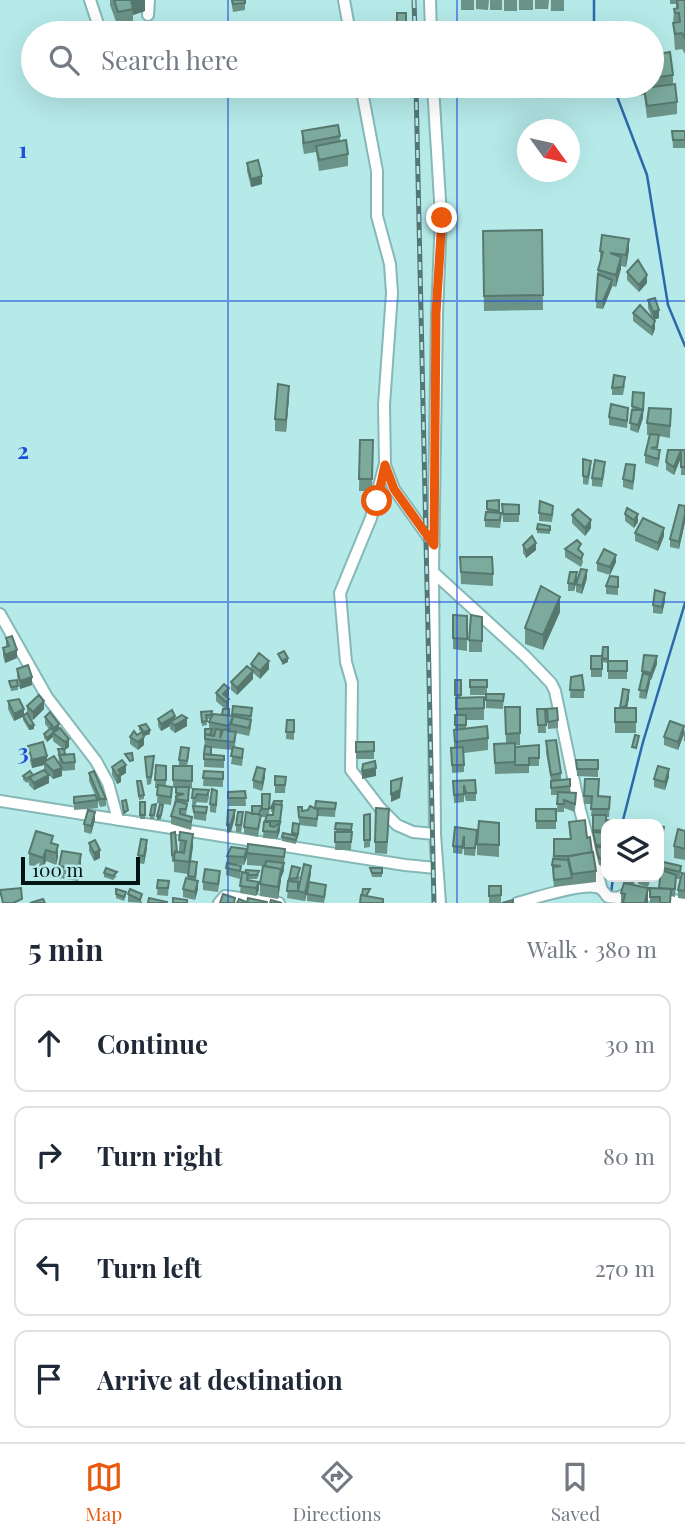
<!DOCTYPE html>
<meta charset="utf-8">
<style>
:root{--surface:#fff;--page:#f6f6f7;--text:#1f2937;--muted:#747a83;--line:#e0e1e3;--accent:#ea580c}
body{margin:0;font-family:"Playfair Display",serif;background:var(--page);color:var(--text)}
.controls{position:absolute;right:21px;bottom:21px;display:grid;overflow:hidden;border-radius:14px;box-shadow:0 7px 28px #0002}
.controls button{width:63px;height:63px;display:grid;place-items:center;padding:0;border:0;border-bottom:2px solid var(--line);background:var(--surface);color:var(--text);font:35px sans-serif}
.compass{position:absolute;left:517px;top:119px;width:63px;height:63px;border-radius:50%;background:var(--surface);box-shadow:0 7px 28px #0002;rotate:123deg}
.scale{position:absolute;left:21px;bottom:18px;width:119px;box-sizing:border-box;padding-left:7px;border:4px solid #011313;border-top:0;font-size:19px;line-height:24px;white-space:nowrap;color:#011313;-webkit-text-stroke:5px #b5eae9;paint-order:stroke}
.stop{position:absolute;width:21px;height:21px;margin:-16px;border:5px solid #ea580c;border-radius:50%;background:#fff}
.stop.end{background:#ea580c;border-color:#fff;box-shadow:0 2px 7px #0008}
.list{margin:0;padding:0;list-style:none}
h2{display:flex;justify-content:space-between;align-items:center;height:91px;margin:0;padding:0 28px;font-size:30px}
h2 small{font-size:23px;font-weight:400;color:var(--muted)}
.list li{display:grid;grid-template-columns:46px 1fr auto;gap:21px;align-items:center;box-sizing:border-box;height:98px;margin:0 14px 14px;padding:0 14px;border:2px solid var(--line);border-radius:14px}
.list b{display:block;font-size:26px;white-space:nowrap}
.list em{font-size:23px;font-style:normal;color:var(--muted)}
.icon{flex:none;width:38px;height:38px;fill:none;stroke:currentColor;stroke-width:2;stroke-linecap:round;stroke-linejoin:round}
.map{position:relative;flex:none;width:685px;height:903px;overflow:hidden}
.search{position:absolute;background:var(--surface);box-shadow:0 7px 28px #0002;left:21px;right:21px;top:21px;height:77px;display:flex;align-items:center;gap:18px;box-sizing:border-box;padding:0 24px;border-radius:38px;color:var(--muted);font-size:26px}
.sheet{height:539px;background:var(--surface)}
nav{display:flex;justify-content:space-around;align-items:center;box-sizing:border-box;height:98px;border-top:2px solid var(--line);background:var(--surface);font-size:19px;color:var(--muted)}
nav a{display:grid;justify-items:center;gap:4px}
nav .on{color:var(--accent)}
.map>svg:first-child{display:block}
</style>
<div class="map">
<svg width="685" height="903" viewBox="0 0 685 903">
<rect width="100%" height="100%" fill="#b5eae9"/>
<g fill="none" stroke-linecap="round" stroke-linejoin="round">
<path stroke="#2d69aa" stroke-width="2.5" d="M594 0V21L597 33
M613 86 647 175 668 305 685 346
M622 824 643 742 685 603
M611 894 613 877"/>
<defs>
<path id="minor" d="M90 0 101 33
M344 0 350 33
M430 0 431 33
M148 15 149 0
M361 86 377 171V216L390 264 392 293 384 405 385 465 394 489 434 545
M433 86 441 217 437 314 433 572 435 834 440 903
M384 467 371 518 340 593 346 662 352 683 351 770 380 808 397 825 413 832 435 834
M433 572 525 656 551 683 555 691 580 810 602 890
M0 614 47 697 96 761 108 783 118 820
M0 801 405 865 436 868
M219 903 225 896 279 903
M517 903C533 899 588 880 601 889 604 891 605 894 608 897L618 898 629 892 685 902"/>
</defs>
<use href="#minor" stroke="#85b8b7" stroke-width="14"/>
<use href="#minor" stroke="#fff" stroke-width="10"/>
<defs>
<path id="rail" d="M414 0 415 33
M416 86 434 903"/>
</defs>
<use href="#rail" stroke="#547676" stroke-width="5"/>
<use href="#rail" stroke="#b5eae9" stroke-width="2.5" stroke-dasharray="8" stroke-linecap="butt"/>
</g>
<path fill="#6b9387" d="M110 0H145V11L133 15V24L118 27 110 5Z
M231 0H245V10L233 12Z
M461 0H474V10H461Z
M476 0H489L488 10 476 9Z
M490 0H502V10H490Z
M504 0H517V11H504Z
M519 0H533V10H519Z
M535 0H549L548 9H535Z
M551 0H564V11H551Z
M670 0H685V54L682 49 675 50 673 23 674 9 676 8V4H670Z
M397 13H406V33H397Z
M652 55 673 75V84L677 102V114L647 118 644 95 634 96 633 86H652Z
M302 131 340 136V142L348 154V166L319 171 316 152 304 154 302 143Z
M672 131H685V148H673Z
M247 163 262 184 251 187 247 171Z
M542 230 543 310 484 311 483 231Z
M629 250 626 267 621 266 616 287 612 286 603 309 596 308 598 270 600 262V251Z
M627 272 647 283 639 292 627 280Z
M648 300 659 318 654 320 655 329 652 336 633 321V313L652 318 648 308Z
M625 385 623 395H612V388Z
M633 392 644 401 643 418 638 433 630 430Z
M289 397 286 432 275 431V419Z
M671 409 670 438 659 436 658 449 660 458 658 467 645 463V455L649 435H647V423Z
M628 416 627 428 609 425V417Z
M360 440H373L372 491H359Z
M681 450 674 475 666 470V462Z
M681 450H685V475H681Z
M583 459 591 469 588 485 583 484Z
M605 470 602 487 592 486V478Z
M635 473 633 490 623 487V479Z
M499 500V513L501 521 500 528 485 527V520L487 513V501Z
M502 504 519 513V522H503Z
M685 506V522L679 549 670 547V539Z
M539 513 553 514 552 522 539 521Z
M625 514 638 522 634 528 625 521Z
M572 515 591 528 585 536 572 523Z
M550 526V534L537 533V529Z
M635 533 664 536 658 551 635 541Z
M523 545 536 550 526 558 523 553Z
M565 549 581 552 583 562 581 567 565 557Z
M460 557 493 574V586L461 584Z
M616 562 610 575 597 571V563Z
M618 577V595L606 594V586Z
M587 578 582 594 576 592V584Z
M577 579 574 591H568V583Z
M665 601 662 614 653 613V605Z
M560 612 543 650 525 644V628Z
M453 615 467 616V651L453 649Z
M482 617V652H469V640Z
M6 638 17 658 5 663 3 656V648L6 647Z
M603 647H608V663L602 662Z
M591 656H602V677H591Z
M608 661H627V679H608Z
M251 664 269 669 260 679 253 673V679L237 695 231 690V682L251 669Z
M657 664 651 680H650L646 699 639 698 642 671Z
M17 669 32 685 20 689 17 676Z
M571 677 584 690V698H570Z
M17 680 18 690 11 691 9 681Z
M455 680H461V698L484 697V720H466V728L488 738V750L464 753V772L452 773 451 748H454V730L455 729 456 715Z
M470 680H487V694H504L503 709 486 708V695H470Z
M216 693 229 696 227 697 229 707 227 709H229V716H232L233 706 252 708 251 728 249 736 236 733 235 747 243 757 242 766 231 764 233 750 211 748V755L224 756V768L204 767 205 729H209V722L211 719H206L207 725 202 726 201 712 212 715H222L225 709 216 701Z
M629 698 627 708H636V733H615V708H620Z
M8 701 24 715 34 729 29 730 23 720V717L14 721 8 709Z
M27 706 44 709 33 720 27 714Z
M505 707H520V745H515V747L539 745V766H529V773L495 774 494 744H506Z
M537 709H545L546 733H538Z
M547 709 558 720V728L548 729Z
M45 717 59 728 69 747 65 750 64 749 65 755 75 762V770L63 771 62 770V776L53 779 46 772 49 783 34 790 29 785V782L27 783 23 780V776L33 775 44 770V765L32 768 28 754V746L47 760 59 763 58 749H63L53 741V737L47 742 44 738V734L49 729 45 724Z
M158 719H175L187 726 175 733 170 729V726L161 731 158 726Z
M287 720H294V740L286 739Z
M139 726 150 734 144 736V745L138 750 130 744V737L137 735 141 732 139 730Z
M685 729V741H684V734L678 750 664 745V737L684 733Z
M546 741 561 773V780L570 779V793H576L575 812 564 808V812H557L558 795H551V781L546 753Z
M356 742H374V759H356Z
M189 756 187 766H192V789L189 788 186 816 192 817V825L191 830 171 824V816L176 795V788H173V766H179V760Z
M145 757 154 764 151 784 147 785Z
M576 760H598V777L577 776Z
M156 765 166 766V786L172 794 171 805 157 803 158 788H155Z
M112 767 126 773 121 776V782L117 784 112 775Z
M204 771 223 772V787L203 786Z
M89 773 106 799V806L100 807 98 801V808L74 810V797L95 795 89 781Z
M275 776 286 777 285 793H275Z
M265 777 262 791 253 788V780Z
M669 777 665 790 654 787V779Z
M585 779 598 796 610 797 609 817H606V866L599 865 596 853 593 838V816H591L592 804H584Z
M137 781 144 795V799L139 800Z
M453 781 476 793V801H466L464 794V802L454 803Z
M193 789 209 790V798L207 803 197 802 195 806 207 807 206 821 194 819 193 806H192Z
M245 791 246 806H228V792Z
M270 794 269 815H273V812H271V808L282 801 280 828 277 839 263 838 264 822H265L266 817H262V811L258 837 244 834V827L252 813 262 806Z
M217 799 216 813 210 812V804Z
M316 801 336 803 335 817 318 816 317 827 299 825 298 838 297 837 296 844 282 841V837L292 835 293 823 299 824 298 807 302 811 315 809Z
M140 802H145V819H140Z
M156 808 154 819H150V815Z
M536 809H556V829H536Z
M370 814V847L364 848V815Z
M95 820 91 834 84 832V824Z
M243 820 241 833 236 832V825Z
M389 821 387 854 375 853V842Z
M569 822 587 838 596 871V882L554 887 552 865 554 839H570Z
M336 823 352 824 351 850H335Z
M499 823V857L477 855V844Z
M685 831V860L674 858V846Z
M180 832 193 846 191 861 197 870 196 881 198 889 195 900 183 897V889L188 878V874L174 872V862H172L171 833 177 852 179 851Z
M477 837 475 856 464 855V844L462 854 453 853V846Z
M53 843 58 857 56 865 46 861 43 870 29 865V853Z
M89 843 100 858 94 861 89 851Z
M147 848 144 864 138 863V855Z
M285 849 284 869 281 878 278 899 260 896V884L263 866 247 865V853Z
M227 856 247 857 244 865 234 864 241 866 240 879 226 875Z
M659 861 681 866 680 879H676L675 897 671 896V903H650V888L659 889 660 876 659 875Z
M59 866H81L78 881 59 878Z
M370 868H382V877H372Z
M685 871V899L678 898V890Z
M242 872 259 875 257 879H248L259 890 256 896 240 893Z
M104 873 117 876 113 880 104 877Z
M311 874 305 901 287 898 289 879 300 876 298 884V891Z
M636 877 634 885 648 900V903H621V893L626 881Z
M638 877H651L648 887 638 884Z
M220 879 218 892 203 890V882Z
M158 880 169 881 168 896 157 895Z
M489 886H501V903H489Z
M116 889 126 896 124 901 116 898Z
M130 889 142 902V903L128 902V894Z
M326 893 324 903 307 901V894Z"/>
<path fill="#57786e" d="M131 0H145V11L133 15Z
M262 176V184L251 187V179Z
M629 239V250L626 267V255Z
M621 257V269L616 287V275Z
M647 275V283L639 292V285Z
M612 280V287L603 309V301Z
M659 310V318L653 320V312Z
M655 321V329L652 336V328Z
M289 386V397L286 432V420Z
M643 410V418L638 433V425Z
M681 450V458L674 475V467Z
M638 514V522L634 528V520Z
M685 514V522L679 549V542Z
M591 520V528L585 536V528Z
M664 528V536L658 551V543Z
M536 543V550L526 558V551Z
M616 555V562L610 575V567Z
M587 570V578L582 594V586Z
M577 572V579L574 591V584Z
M665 593V601L662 614V607Z
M560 597V612L543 650V635Z
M17 650V658L5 663V655Z
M657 656V664L651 680V673Z
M288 658V662L282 665V661Z
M269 661V669L260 679V671Z
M253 671V679L237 695V688Z
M650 675V683L646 699V691Z
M32 677V685L20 689V681Z
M229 688V696L223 702V694Z
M629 690V698L626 714 620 708Z
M229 699V707L226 710V702Z
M44 701V709L33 720V712Z
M24 709V716L14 721V714Z
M175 716V723L170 722V726L161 731V724Z
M187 718V726L175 733V725Z
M59 724V731L54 734V728Z
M34 725V729L29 730V726Z
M684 726V734L678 750V742Z
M150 730V734L144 736V732Z
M53 733V737L47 742V738Z
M144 737V745L138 750V742Z
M69 739V747L65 750V742Z
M47 756V764L44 762V765L32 768V760Z
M126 765V773L121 776V782L117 784 118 770Z
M62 768V776L53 779V771Z
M376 768V776L362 779V771Z
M265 769V777L262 791V783Z
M669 769V777L665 790V782Z
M49 775V783L34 790V783Z
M402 778 400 798 391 802V794Z
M163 805 161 819 157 820V816Z
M235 810V818L231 832 227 833V825Z
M95 812V820L91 834V826Z
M280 823V831L277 839V832Z
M664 827V839L660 857V845Z
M193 834V846L189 874V862Z
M147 840V848L144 864V856Z
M58 845V857L56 865V853Z
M247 849V857L244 865V857Z
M46 850V861L43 870V858Z
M100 850V858L94 861V853Z
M81 854V866L78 881V870Z
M284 863V871L281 878V870Z
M311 866V874L305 901V893Z
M281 869V881L278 899V887Z
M198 881V889L195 900V892Z
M259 882V890L256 896V888Z
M648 888V903H645Z"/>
<path fill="#7cab9d" stroke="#57786e" stroke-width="2" d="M114 0H131L133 9 118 12Z
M232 0H245V3L233 4Z
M677 0H685V38L682 33 675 34 673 23 680 22 679 13H675L674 9 678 8Z
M397 13H406V26H397Z
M262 27 263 33H239Z
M670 52 673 75 652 78V55Z
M675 84 677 102 647 106 644 88Z
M338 125 340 136 304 143 302 131Z
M672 131H685V140H673Z
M346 140 348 154 319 160 316 146Z
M258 160 262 176 251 179 247 163Z
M542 230 543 295 484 296 483 231Z
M602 235 629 239 626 255 610 253 621 257 616 275 598 270 603 252 600 251Z
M638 260 647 275 639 285 627 272Z
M598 274 612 280 603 301H596Z
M655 298 659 310 653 312 648 300Z
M640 305 655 321 652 328 633 313Z
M614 375 625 377 623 387 612 388Z
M278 384 289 386 286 420 275 419Z
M633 392 644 393 643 410 632 406Z
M611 404 628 408 627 421 609 417Z
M649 408 671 409 670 426 647 423Z
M632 410H643L638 425 630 423Z
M650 434 659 435 657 447 651 448 660 450 658 459 645 455Z
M360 440H373L372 479H359Z
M668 450H681L674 467 666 462Z
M681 450H685V467H681Z
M583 459 591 461 588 477 583 476Z
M595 460 605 462 602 479 592 478Z
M626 464 635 465 633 482 623 479Z
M499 500V511L487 509V501Z
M540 501 553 506 552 515 539 513Z
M502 504 519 505V514H503Z
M679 505 685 506V514L679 542 670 539Z
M627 508 638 514 634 520 625 514Z
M578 509 591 520 585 528 572 515Z
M486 512 501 513 500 520H485Z
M643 518 664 528 658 543 635 533Z
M538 524 550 526V530L537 529Z
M532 536 536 543 526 551 523 545Z
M577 540 581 544 578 549 583 554 581 559 565 549Z
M604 549 616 555 610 567 597 563Z
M460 557H492L493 574 461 572Z
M581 569 587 570 582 586 576 584Z
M570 572H577L574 584 568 583Z
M610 576 618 577V587L606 586Z
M541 586 560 597 543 635 525 628Z
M655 590 665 593 662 607 653 605Z
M453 615 467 616V639L453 638Z
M471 615 482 617V641L469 640Z
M12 636 17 650 5 655 3 648 9 646 6 638Z
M603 647H608V659L602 658Z
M284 651 288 658 282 661 278 654Z
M259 653 269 661 260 671 251 664Z
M644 655 657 656 651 673 642 671Z
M591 656H602V669H591Z
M608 661H627V671H608Z
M28 665 32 677 20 681 17 669Z
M247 666 253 671 237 688 231 682Z
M643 673 650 675 646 691 639 690Z
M582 675 584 690H570L571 677Z
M17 680 18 686 11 687 9 681Z
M455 680H461V695H455Z
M470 680H487V687H470Z
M224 684 229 688 223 694 229 699 226 702 216 693Z
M623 689 629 690 626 706 620 708Z
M486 694H504L503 701 486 700Z
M39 695 44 701 33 712 27 706Z
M484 697V708L456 709V698Z
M19 699 24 709 14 714 8 701Z
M233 706 252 708 251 716 232 714Z
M505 707H520V733L506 734Z
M557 708 558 720 548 722 547 709Z
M615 708H636V722H615Z
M223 709H229V715H222Z
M537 709H545L546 725H538Z
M172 710 175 716 161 724 158 719Z
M212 711 211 715H206L207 721 202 722 201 712Z
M50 712 59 724 54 728 45 717Z
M27 713 34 725 29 726 23 716Z
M213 714 233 716 251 720 249 728 231 724 233 717 229 726 209 722Z
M182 715 187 718 175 725 170 722Z
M455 715H466V725H455Z
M287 720H294V732H286Z
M670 721 684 726 678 742 664 737Z
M146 724 150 730 144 732 139 726Z
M487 726 488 738 455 742 454 730Z
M51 728 54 732 47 738 44 734Z
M60 728 69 739 65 742 53 733Z
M205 729H212L210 735 205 734V736Z
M216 729 221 730 220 738 223 730 229 729 228 731 236 732 234 742 205 739V734L214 736Z
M134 731 137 735 142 732 144 737 138 742 130 737Z
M635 735 639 736 636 748 632 747Z
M556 740 561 773 551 775 546 741Z
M43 742 47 756 32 760 28 746Z
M356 742H374V751L356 752Z
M515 743V762L495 763 494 744Z
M539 745V758H529V765H515V747Z
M205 746 211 747V755L204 754Z
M181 747 189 748 187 761 179 760Z
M233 747 243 749 242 758 231 756Z
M463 747 464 765H452L451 748Z
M58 749H64L65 755H60Z
M132 753 133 760 130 761 125 754Z
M74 754 75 762 63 763 59 755Z
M204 754 224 756V760L204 759Z
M54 756 62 768 53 771 44 762Z
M154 756 151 777H147L145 757Z
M122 760 126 765 118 770 121 774 117 776 112 767Z
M576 760H598V769H577Z
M375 761 376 768 362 771 363 764Z
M156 765 166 766V780H155Z
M173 766H192V781L173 780Z
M658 766 669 769 665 782 654 779Z
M257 767 265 769 262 783 253 780Z
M44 770 49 775 34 783 29 777Z
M30 771 33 775 29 778 27 779 23 776Z
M94 771 106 799H100L89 773Z
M204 771 223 772V779L203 778Z
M275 776 286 777 285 785H275Z
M402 778 400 790 391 794V781Z
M570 779V786L551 788V781Z
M585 779H599L598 796 610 797 609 809H591L592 796H584Z
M475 780 476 793H466L464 785V794L454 795 453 781Z
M137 781H141L144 795 139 796Z
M158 785 172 787 171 797 157 795Z
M176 787H189L188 801 176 799V796L184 794 176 793Z
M193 789 209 790 207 795 197 794 195 798H192Z
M212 789 217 791 216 805 210 804Z
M245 791 246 798H228V792Z
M558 792 576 793 575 804 564 800V804H557Z
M262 794H270L269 809H262Z
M95 795 98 800 74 803V797Z
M126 800 128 810 124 813 122 801Z
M176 801 187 804 186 809H180V814L192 817 191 822 171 816Z
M274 801H282L281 805 274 804V808H271Z
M316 801 336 803 335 809 315 808Z
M140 802H145V815H140Z
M156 804 154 815H150L152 805Z
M160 804 163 805 161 815 157 816Z
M274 804 282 805 280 821H265L267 815H273Z
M193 806 207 807 206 813 194 812Z
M252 806H262L259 814H252Z
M310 806 318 810 317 819 299 817 298 807H302V811L308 810Z
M376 808 389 809 387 842H375Z
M536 809H556V821H536Z
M88 810 95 812 91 826 84 824Z
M228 810H235L231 824 227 825Z
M238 812H243L241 825H236Z
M246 812 261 815 258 829 244 827Z
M370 814V840H364V815Z
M593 815H606V831L593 830Z
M585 820 587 838 590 837 592 852 571 856H554V839H571L569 822Z
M607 820 611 821V824H607Z
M479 821 499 823V845L477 844Z
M264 822H270V826L274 827 280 823 277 832 263 831Z
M293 823 299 824 298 834 292 833Z
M336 823 352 824 351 830 335 829Z
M659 826 664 827 660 845H659Z
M455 827 477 830 475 848H464V836L462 847 453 846Z
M678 829 685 831V849L674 846Z
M36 831 53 836 51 843 58 845 56 853 46 850 43 858 29 853Z
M175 832 177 852 175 851V853L172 855 171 833Z
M180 832 193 834 189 862 174 860 175 851 184 853 186 841 179 840Z
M335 832H352L351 842H335Z
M593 832 606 833V846L596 845Z
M283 833 297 836 296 840 282 837Z
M141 839 147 840 144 856 138 855Z
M95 840 100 850 94 853 89 843Z
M248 844 285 849 284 857 247 853Z
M231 847 247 849 244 857 227 856Z
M596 847 606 848V859L599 858Z
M62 851 81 854 78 870 59 866Z
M593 852 596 871 572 874 568 856Z
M553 859 568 860 572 878 554 880 553 867 561 866 552 865Z
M190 861 197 862 195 877 188 876Z
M266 861 284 863 281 870V869L265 866Z
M659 861 681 866 680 872 659 867Z
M227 863 241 866 240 871 226 868Z
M304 864 311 866 305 893 298 891Z
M263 866 281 869 278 887 260 884Z
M292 866 300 868 297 878 289 879Z
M106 868 117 872 113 876 104 873Z
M370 868H382V873H372Z
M205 869 220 871 218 884 203 882Z
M246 870 259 871 257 875H248V873H245Z
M661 870 676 875 675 889 659 888Z
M242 872 248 873 247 880 259 882 256 888 240 886Z
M682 873 685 874V891L678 890Z
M627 877H634L632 882 626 881Z
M186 878 198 881 195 892 183 889Z
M158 880 169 881 168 888H157Z
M288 881 298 882V891H287Z
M309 882 326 885 324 897 307 894Z
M624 883 648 888 645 903H623L625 894 621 893Z
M489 886H501V895L489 896Z
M21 888 22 899 13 903H3L0 890Z
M650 888 671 889 670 903H660V897H650Z
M116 889 126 892 124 897 116 894Z
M130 889 142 894 140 900 128 894Z
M363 889H370L366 896 362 895Z
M223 894 235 898 234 903H220Z
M361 895 383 899V903H360Z
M149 898 167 902V903H148Z
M173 898 187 900V903H173Z
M248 898 267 902V903H247Z
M43 899 45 903H30Z
M239 899 246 902V903H237Z
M271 900 282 903H270Z
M513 900V903H502Z"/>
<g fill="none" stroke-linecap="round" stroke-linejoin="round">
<path stroke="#ea580c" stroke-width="9" d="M377 501 385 465 394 489 434 545 436 314 442 218"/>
</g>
<path fill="none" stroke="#1d4ed8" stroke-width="2" stroke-opacity="0.55" d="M228 0V33M457 0V33M228 86V903M457 86V903M0 301H685M0 602H685"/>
<g font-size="23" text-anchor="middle" font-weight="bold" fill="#1d4ed8" stroke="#b5eae9" stroke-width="5" stroke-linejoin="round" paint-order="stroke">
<text x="23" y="158">1</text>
<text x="23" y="459">2</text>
<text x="23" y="760">3</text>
</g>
</svg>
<div class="controls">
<button><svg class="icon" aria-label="layers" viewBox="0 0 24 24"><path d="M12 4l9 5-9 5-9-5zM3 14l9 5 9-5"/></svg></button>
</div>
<svg class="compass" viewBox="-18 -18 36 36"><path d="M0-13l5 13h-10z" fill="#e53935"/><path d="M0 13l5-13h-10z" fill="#747a83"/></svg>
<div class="scale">100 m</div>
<div class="stop" style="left:377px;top:501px"></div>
<div class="stop end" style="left:442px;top:218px"></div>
<div class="search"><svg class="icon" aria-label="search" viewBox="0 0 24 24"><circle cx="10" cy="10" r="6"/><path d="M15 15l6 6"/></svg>Search here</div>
</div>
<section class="sheet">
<h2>5 min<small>Walk · 380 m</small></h2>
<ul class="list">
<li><svg class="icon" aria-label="ahead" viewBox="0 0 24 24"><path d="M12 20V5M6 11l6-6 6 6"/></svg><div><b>Continue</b></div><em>30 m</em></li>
<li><svg class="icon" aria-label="right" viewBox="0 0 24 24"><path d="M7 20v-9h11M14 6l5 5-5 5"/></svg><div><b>Turn right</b></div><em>80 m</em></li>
<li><svg class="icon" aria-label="left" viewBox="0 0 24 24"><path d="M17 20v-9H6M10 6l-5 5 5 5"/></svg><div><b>Turn left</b></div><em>270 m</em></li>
<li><svg class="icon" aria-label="arrive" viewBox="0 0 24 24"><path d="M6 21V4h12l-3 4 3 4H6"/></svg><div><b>Arrive at destination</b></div></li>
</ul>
</section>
<nav>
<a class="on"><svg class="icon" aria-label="map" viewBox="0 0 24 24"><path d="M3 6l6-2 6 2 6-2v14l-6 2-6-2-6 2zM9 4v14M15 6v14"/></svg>Map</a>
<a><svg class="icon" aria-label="directions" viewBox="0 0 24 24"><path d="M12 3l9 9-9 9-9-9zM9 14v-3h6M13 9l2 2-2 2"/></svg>Directions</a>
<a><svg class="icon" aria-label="saved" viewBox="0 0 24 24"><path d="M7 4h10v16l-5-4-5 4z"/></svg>Saved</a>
</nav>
